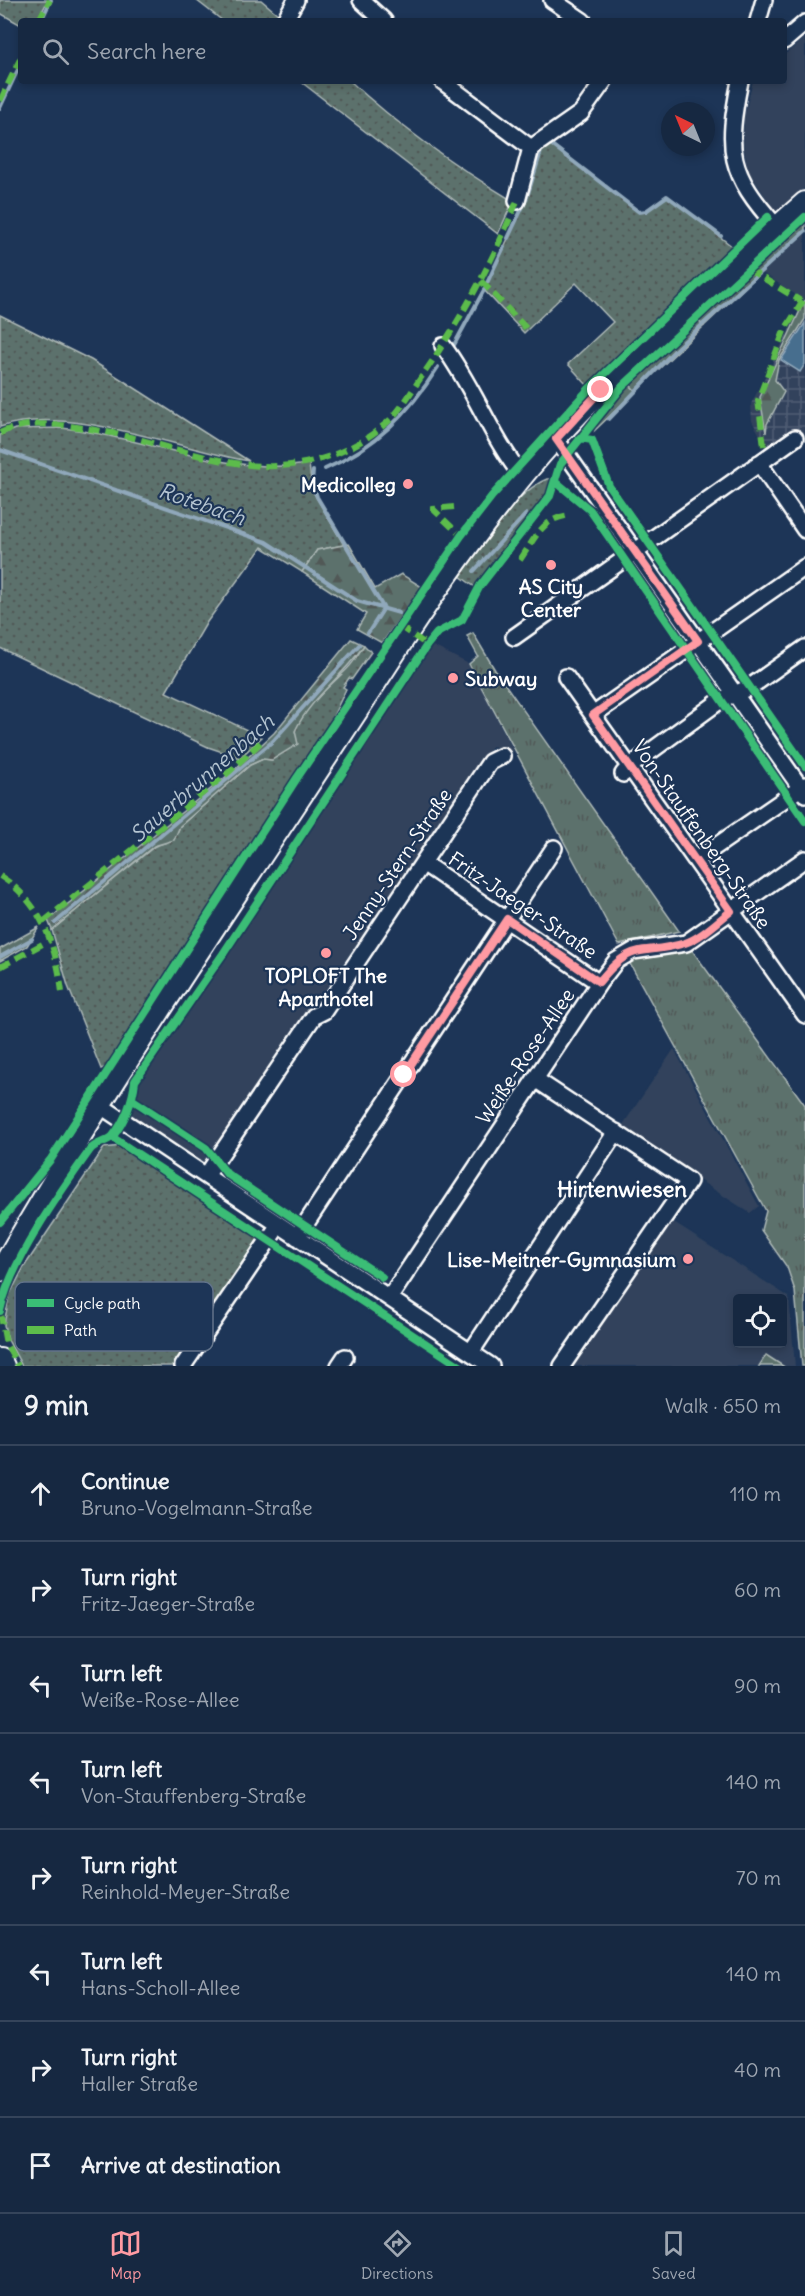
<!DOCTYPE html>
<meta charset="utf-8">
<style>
:root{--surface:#162841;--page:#23344c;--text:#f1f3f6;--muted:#9ea6b1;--line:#35445a;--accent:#ff9aa2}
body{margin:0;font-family:Delius,sans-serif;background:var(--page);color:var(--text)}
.controls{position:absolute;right:18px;bottom:18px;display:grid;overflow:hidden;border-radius:6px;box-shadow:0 3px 9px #0003}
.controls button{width:54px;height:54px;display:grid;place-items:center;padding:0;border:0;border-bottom:2px solid var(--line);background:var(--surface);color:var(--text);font:30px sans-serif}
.compass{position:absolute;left:661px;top:102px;width:54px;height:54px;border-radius:50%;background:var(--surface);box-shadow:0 3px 9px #0003;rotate:317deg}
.stop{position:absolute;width:18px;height:18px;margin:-14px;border:4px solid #ff9aa2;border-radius:50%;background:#fff}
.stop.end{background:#ff9aa2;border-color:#fff;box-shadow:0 2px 6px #0008}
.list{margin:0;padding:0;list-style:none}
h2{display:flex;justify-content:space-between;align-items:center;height:78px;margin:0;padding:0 24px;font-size:26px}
h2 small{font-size:20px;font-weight:400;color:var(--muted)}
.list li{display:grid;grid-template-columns:39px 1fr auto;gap:18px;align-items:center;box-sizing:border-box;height:96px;padding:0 24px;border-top:2px solid var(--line)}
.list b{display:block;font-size:22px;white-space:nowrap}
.list p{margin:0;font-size:20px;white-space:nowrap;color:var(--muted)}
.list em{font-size:20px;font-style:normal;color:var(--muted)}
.icon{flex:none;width:33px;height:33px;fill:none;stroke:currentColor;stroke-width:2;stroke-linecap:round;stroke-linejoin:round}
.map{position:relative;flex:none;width:805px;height:1366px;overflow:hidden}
.search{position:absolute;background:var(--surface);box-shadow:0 3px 9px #0003;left:18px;right:18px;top:18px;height:66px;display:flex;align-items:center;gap:15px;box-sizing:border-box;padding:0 21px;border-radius:6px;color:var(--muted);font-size:22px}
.sheet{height:846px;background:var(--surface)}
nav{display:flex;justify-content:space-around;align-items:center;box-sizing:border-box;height:84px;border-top:2px solid var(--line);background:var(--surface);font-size:16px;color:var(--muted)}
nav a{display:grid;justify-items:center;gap:3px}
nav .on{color:var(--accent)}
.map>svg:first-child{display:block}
</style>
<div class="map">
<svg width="805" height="1366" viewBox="0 0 805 1366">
<defs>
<pattern id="industrial-grid" width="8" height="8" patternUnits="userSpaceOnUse" patternTransform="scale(1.5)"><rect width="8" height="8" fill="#30425c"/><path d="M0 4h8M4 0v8" fill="none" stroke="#4f5e74"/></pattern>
<pattern id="grass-dots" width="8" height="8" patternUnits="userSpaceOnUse" patternTransform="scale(1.5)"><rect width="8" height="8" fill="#5b716c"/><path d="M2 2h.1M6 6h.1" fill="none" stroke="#515957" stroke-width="1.8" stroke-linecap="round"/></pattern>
<pattern id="forest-firs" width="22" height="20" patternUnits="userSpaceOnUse" patternTransform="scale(1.5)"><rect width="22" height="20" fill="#5b716c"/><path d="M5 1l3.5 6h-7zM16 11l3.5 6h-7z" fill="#515957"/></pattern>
<pattern id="park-tufts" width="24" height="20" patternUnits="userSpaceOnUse" patternTransform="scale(1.5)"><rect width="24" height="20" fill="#5b716c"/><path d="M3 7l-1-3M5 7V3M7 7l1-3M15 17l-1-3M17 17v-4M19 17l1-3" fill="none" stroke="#515957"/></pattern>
</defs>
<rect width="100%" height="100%" fill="#1d3557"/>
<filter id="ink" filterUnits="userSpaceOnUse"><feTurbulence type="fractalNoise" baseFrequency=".0167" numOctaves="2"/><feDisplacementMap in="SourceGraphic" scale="12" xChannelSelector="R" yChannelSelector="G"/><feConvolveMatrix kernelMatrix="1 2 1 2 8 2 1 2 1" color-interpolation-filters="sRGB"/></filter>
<g filter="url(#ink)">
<path fill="#30425c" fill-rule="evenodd" d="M805 38V188L777 214 748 171 743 144 744 116 753 81H784V55Z
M805 232V299L804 300 761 272Z
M425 642 469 664 514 752 492 746 204 1167 125 1117 134 1103V1087Z
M674 1049 759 1206 750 1213 620 1129Z
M671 1221 789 1297 795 1366H573ZM738 1298H782V1344H738Z"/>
<path fill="url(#industrial-grid)" d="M805 299V435L766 446 752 421 751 404Z"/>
<path fill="url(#grass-dots)" stroke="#adb8b6" stroke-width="1.5" d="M0 0H48L37 21H21V25L0 13Z
M196 0H261L286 21H223Z
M300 81H350C400 127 455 166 513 201L498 234Z
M549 142 639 212 646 211 667 196 733 247 588 386 568 364 613 322 576 283 524 333 484 290 526 200 543 144Z
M805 220V231L704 326 696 319Z
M0 315 91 360 249 461C178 449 69 404 0 427Z
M628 383 636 391 595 430 599 415Z
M61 428C146 437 224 476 309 464L312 490 344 545 317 550 302 572 262 547 207 622 166 692 262 737 240 758 208 747 0 648V435L15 429Z
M547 479H551L545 496 475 587 460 576C481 546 513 493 547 479Z
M364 645 371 652 352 679 349 678 343 687 346 689 325 733 108 1066 101 1069 68 986 52 930 155 846 174 840 180 826 250 765 263 759 272 760 295 736C293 714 334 683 348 668 355 661 359 652 364 645Z
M121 1146 262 1239 176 1366H22L8 1340 4 1325 9 1296 24 1267 104 1148Z"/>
<path fill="url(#forest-firs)" stroke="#adb8b6" stroke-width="1.5" d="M805 300V319L779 360 775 380 784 392 767 424 766 433 760 397Z
M696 319 704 326 636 391 628 383Z
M349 544 375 589 401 574 422 587 382 643 357 629 366 614 302 572 317 550Z
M351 639 364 645C344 676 311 697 295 731L298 744 272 760 263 759 250 765 180 826 174 840 154 846 52 930 48 920 233 771 274 733Z
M39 927 27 946 0 961V949Z"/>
<path fill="url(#park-tufts)" stroke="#adb8b6" stroke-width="1.5" d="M473 633 495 670 679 931 619 945 469 664 478 656 467 636Z
M689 946 805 1105V1366H802L795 1291 787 1267 761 1230 766 1211 628 960Z"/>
<path fill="#5b716c" stroke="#adb8b6" stroke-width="1.5" d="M766 1355 783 1366H759Z"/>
<path fill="#466e8e" stroke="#90a8bb" stroke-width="1.5" d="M805 323V364L800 372 781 360Z"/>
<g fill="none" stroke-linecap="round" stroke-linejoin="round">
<path stroke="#90a8bb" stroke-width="4" d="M41 21 51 0
M0 108 21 63
M548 142 639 212 646 211 667 196 721 236
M508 238 526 200 543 145
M487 283 504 247
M454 345 484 290
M609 419 678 347 805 231
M0 450 266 542 357 601 399 613
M325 469C375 448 409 413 438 367
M313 471 312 482 317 497 383 607
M474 571 526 514
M368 633 384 608
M55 923 273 741 359 645
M0 957 32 939"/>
<defs>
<path id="minor" d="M361 0 384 21
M552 0 583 21
M286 18 296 0
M758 21 764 0
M784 41 805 23
M442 81 531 148 517 201
M740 81C726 150 728 173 777 227
M531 148 581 113 604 81
M443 346C474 387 491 438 523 477
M556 439 805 794
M759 463 805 530
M514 637 795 438
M566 677 805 1015
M593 715 805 567
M623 774 629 767 721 700 750 687 805 648
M696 860 805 785
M423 863 599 983
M535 1079 689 1181 562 1366
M101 1106 491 1366
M206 1176 314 1016 324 1011 490 762 502 756
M297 1237 554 848
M390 1297 599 983 616 961 633 951 686 943 805 859
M471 1352 616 1132
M183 1366 278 1226
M339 1366 345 1357"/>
<path id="major" d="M0 1271C126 1052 272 845 408 633 453 565 502 497 557 437 635 353 720 277 805 202
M0 1359 4 1366"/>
</defs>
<use href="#minor" stroke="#fff" stroke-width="20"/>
<use href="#major" stroke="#fff" stroke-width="24"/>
<use href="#minor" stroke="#1d3557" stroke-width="15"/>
<use href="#major" stroke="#1d3557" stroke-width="20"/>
<path stroke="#5cbc4b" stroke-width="6" stroke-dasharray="12 6" stroke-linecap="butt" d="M38 21 50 0
M0 101 21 57
M748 269 801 301
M481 281 526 328
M0 433C31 417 79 427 112 433 161 443 211 463 262 466 306 468 350 454 384 425 399 413 409 395 420 379 459 323 492 264 517 201
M764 446 758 400 784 331 805 298
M454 507 433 509 461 536
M520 560C536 537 542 518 571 515
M399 626 427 645
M0 876C41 902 56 945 62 992
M43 922 229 772 263 740
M0 967 50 940
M0 1312 6 1344 18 1366"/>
<defs>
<path id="cycleway" d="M580 438 592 440 609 486 805 766
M555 481 590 510 805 821
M133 1100 206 1148 227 1174 382 1277
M112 1137 460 1366
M0 1222 51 1159 297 778 461 536 492 496 589 389 768 217
M0 1311C10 1262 60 1192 90 1150 95 1143 107 1142 113 1136 125 1121 133 1100 135 1081L223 954 427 645 437 633 462 620 480 586 550 496 560 464 622 387 805 217"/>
</defs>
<use href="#cycleway" stroke="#1d3557" stroke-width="11"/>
<use href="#cycleway" stroke="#3abd76" stroke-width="8"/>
</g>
</g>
<g fill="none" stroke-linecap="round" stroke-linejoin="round" filter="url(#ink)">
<path stroke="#ff9aa2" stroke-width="8" d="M404 1075 507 919 599 982C635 938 639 957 685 943 701 938 718 921 731 911L593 715 698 641 556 439 601 390"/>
</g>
<g fill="#ff9aa2" stroke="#1d3557" stroke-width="2">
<circle cx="408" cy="484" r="6"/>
<circle cx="551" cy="565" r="6"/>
<circle cx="453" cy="678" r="6"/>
<circle cx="326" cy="953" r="6"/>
<circle cx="688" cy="1259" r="6"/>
</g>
<g text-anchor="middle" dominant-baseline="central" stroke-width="4.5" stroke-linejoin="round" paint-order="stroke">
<g font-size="20" font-weight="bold" fill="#fff" stroke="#1d3557" text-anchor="end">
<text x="396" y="484">Medicolleg</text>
<text x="551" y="586" text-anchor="middle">AS City<tspan x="551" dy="23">Center</tspan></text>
<text x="465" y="678" text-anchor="start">Subway</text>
<text x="326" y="975" text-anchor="middle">TOPLOFT The<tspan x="326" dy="23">Aparthotel</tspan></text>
<text x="676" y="1259">Lise-Meitner-Gymnasium</text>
</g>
<g font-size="20" fill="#fff" stroke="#1d3557">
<text transform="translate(702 834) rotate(55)">Von-Stauffenberg-Straße</text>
<text transform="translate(397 864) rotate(-56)">Jenny-Stern-Straße</text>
<text transform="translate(523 905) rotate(34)">Fritz-Jaeger-Straße</text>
<text transform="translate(525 1056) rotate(-56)">Weiße-Rose-Allee</text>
</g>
<g font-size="21" font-style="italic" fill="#b5c5d2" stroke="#1d3557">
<text transform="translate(202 504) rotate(19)">Rotebach</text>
<text transform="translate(202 778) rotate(-41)">Sauerbrunnenbach</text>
</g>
<g font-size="22" font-weight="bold" fill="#fff" stroke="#1d3557">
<text x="622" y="1189">Hirtenwiesen</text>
</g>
</g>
<rect x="15" y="1282" width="198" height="69" rx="9" fill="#1d3557" stroke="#617289" stroke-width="1.5"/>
<rect x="27" y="1299" width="27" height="8" fill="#3abd76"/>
<rect x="27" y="1326" width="27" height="8" fill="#5cbc4b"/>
<g font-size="16" fill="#fff">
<text x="64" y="1309">Cycle path</text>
<text x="64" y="1336">Path</text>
</g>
</svg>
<div class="controls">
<button><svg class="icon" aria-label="locate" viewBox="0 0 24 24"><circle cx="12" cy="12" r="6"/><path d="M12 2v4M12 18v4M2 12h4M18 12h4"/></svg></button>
</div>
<svg class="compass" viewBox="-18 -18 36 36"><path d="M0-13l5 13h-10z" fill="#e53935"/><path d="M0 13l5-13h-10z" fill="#9ea6b1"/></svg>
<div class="stop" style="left:404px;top:1075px"></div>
<div class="stop end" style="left:601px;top:390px"></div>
<div class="search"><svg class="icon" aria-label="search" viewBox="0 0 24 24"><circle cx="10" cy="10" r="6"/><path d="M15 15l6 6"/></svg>Search here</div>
</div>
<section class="sheet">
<h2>9 min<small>Walk · 650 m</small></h2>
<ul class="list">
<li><svg class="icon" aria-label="ahead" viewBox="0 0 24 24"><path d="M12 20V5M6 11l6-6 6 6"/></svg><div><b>Continue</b><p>Bruno-Vogelmann-Straße</p></div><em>110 m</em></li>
<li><svg class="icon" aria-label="right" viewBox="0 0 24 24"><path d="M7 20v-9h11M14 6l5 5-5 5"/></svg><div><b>Turn right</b><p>Fritz-Jaeger-Straße</p></div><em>60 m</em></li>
<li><svg class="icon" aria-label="left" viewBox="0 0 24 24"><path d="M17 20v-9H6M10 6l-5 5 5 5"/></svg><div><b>Turn left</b><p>Weiße-Rose-Allee</p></div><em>90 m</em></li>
<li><svg class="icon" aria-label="left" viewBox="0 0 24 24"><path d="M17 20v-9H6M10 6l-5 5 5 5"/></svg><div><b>Turn left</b><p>Von-Stauffenberg-Straße</p></div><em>140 m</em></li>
<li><svg class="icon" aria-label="right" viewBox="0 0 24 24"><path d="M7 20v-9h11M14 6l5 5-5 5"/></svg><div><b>Turn right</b><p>Reinhold-Meyer-Straße</p></div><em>70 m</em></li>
<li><svg class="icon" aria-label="left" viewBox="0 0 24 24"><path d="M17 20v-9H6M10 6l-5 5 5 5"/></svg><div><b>Turn left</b><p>Hans-Scholl-Allee</p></div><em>140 m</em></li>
<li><svg class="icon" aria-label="right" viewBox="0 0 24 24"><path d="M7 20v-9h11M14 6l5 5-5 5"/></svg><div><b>Turn right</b><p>Haller Straße</p></div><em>40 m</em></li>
<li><svg class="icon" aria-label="arrive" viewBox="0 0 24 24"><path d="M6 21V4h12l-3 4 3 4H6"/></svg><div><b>Arrive at destination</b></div></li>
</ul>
</section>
<nav>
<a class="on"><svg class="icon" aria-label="map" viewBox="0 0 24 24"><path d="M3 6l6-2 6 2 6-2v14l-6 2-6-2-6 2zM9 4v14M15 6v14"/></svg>Map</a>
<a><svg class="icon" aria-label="directions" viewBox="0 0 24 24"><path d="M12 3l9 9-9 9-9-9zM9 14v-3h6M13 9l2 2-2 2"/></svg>Directions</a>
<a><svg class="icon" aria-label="saved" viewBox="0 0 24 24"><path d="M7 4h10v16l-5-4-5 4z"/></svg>Saved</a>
</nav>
